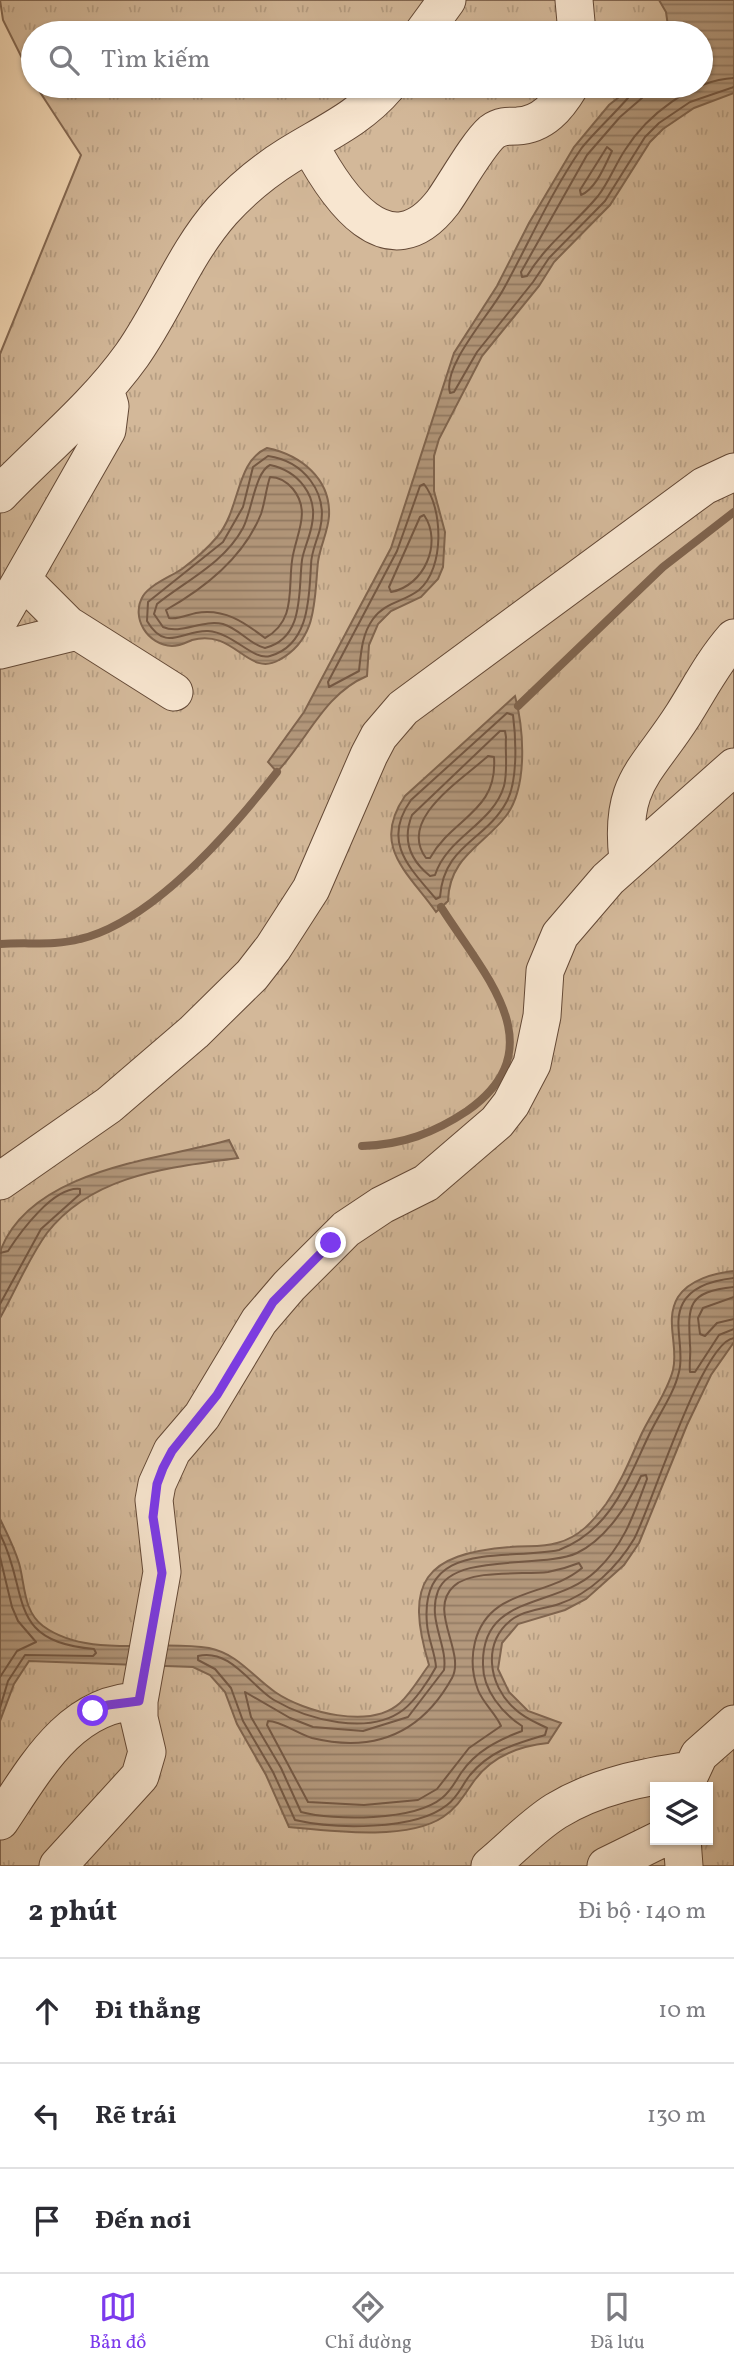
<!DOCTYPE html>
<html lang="vi">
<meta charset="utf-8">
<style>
:root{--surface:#fff;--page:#f2f2f3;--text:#2b2b33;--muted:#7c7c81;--line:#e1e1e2;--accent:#7c3aed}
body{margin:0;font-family:Vollkorn,serif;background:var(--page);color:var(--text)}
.controls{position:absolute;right:21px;bottom:21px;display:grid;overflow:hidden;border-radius:0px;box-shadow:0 2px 5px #0004}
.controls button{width:63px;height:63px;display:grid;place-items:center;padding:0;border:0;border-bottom:2px solid var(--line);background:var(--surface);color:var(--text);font:35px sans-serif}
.stop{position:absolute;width:21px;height:21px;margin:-16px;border:5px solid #7c3aed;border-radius:50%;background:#fff}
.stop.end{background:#7c3aed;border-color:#fff;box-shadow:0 2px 7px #0008}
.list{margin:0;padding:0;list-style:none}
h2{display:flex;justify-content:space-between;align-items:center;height:91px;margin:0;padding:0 28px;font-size:30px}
h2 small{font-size:23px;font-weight:400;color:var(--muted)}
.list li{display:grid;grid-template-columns:46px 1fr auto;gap:21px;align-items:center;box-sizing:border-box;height:105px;padding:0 28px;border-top:2px solid var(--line)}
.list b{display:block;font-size:26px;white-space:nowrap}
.list em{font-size:23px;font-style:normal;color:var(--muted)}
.icon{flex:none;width:38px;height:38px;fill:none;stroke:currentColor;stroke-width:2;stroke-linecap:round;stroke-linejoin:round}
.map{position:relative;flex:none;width:734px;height:1866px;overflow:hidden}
.search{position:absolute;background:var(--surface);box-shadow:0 2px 5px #0004;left:21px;right:21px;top:21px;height:77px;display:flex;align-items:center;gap:18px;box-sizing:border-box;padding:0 24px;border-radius:38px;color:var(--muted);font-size:26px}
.sheet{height:406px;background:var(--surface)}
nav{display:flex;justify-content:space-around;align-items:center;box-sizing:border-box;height:98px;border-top:2px solid var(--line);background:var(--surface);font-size:19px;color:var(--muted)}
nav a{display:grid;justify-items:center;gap:4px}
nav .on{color:var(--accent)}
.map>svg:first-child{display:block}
</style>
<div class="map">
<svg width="734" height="1866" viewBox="0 0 734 1866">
<defs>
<pattern id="grass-tufts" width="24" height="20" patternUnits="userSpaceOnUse" patternTransform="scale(1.75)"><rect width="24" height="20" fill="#d3b899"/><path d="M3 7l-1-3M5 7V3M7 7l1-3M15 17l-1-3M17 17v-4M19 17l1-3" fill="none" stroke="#b69e83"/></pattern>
<pattern id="water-rules" width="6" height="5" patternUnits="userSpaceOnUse" patternTransform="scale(1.75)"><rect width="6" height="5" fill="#b3987c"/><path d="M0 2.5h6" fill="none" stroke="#927b64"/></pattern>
</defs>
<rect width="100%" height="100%" fill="#f4d9b6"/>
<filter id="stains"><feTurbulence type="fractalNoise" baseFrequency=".00286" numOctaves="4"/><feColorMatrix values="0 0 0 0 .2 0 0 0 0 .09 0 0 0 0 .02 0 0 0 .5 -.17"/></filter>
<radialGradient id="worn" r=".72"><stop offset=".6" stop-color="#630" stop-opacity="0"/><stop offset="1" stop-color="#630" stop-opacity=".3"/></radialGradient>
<path fill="url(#grass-tufts)" stroke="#846852" stroke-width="2" fill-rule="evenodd" d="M0 0H734V1866H0V354L81 155 36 86H701V33H33V80L3 20ZM655 1787H708V1840H655Z"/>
<path fill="url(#water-rules)" stroke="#80654f" stroke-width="2" d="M659 0H734V93L694 108 663 129 650 142 610 205 554 262 539 286 482 356 439 439 434 456V491L445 532 443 567 438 579 421 597 391 611 378 624 369 645 367 676C324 694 308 739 277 772L268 762 304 712 391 548 454 353 497 286 529 223 574 147 609 105 633 86H701V33H669L666 12Z
M267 448C301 455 331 479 329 516 328 532 320 546 318 562 314 600 318 639 279 660 248 678 234 628 192 640 185 643 180 646 172 646 148 645 130 618 143 596 151 584 170 577 182 569 194 560 207 549 217 537 241 509 235 462 267 448Z
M515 696C524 730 528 787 506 816 483 846 449 857 448 901L436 912C409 873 370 847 405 796Z
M229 1140 238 1158C169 1168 93 1174 47 1233 28 1259 16 1290 0 1318 0 1301 0 1263 1 1249 33 1169 157 1160 229 1140Z
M734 1271V1342L711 1375 687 1425 639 1543 624 1565 586 1599 565 1610 518 1624 502 1643 498 1669 509 1692 528 1711 561 1723 548 1743C519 1746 492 1756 474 1781 464 1795 458 1807 443 1817 407 1841 331 1831 289 1827L266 1775 237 1724 225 1692 210 1675 193 1667 29 1661 14 1684 0 1721V1519C7 1533 14 1547 19 1563 25 1584 23 1611 43 1626 88 1659 158 1639 209 1648 238 1654 252 1676 275 1692 304 1712 370 1730 400 1703 411 1693 420 1677 429 1665 404 1582 424 1554 510 1547 525 1545 542 1548 557 1543 580 1537 593 1521 606 1504 622 1481 631 1457 642 1433 652 1412 667 1393 673 1370 679 1346 664 1320 678 1297 689 1280 714 1273 734 1271Z"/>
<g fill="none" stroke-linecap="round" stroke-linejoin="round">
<path stroke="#745844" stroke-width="2" d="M637 86C636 93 590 136 581 149 550 194 529 243 503 290 490 314 442 366 450 393L454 392 477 352 533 282 549 258 605 201 645 137 659 123 690 102 734 87
M646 86 642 98 620 117 587 155 521 272 522 277 527 276C547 243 574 225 598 196 609 182 615 165 625 150 647 115 692 80 734 78
M607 147 612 151C605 165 596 189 581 195L580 190Z
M268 456C303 461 329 492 320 529 317 541 311 552 311 565 309 596 310 645 270 656 253 661 234 633 208 631 182 630 166 653 147 621L148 602 223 542 243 507 253 467Z
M270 465C298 471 318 495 312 524 310 537 304 548 302 560 298 591 305 638 265 648 250 645 240 629 223 624 202 619 181 635 163 627L154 614 157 604C187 580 224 563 243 528 252 511 255 472 270 465Z
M270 477C279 477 287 482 293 489 312 512 295 536 292 561 288 590 296 621 265 638 244 622 224 608 196 613 187 615 177 620 169 618L166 610C205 588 244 557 261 514 265 502 266 489 270 477Z
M424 484C443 508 445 568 419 590 404 602 385 602 373 619 362 634 361 652 359 671L329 687 328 682 397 551 420 486Z
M424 515C443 543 424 586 391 592L389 587 420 517Z
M507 713 513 715C516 738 518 780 507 801 486 841 444 844 440 897L436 899C410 868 381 842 411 800Z
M500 731H505L506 737C505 753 508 771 504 786 493 824 447 837 435 875L430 876C410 860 402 840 412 815Z
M488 756 494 757C498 812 453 817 430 858H426C397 819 462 780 488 756Z
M0 1253 8 1251C21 1231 54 1186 80 1189V1194L41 1229 0 1304
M734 1278C716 1280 692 1286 683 1303 672 1323 685 1349 679 1372 674 1394 659 1414 649 1435 627 1481 611 1530 559 1550 504 1561 419 1539 427 1624 428 1639 435 1652 436 1667 429 1680 415 1701 403 1710 369 1736 308 1720 274 1700 251 1686 230 1648 198 1656V1660L215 1669 231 1688 243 1721 273 1772 295 1820C334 1829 415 1831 447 1805 458 1797 462 1785 470 1775 491 1750 515 1744 545 1735L547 1728C535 1722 524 1718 515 1709 488 1686 481 1640 514 1618 527 1609 545 1609 559 1604 590 1594 618 1566 634 1539 651 1508 702 1341 734 1338
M734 1287C687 1292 688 1305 690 1345 691 1354 689 1364 690 1372H695L719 1335 734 1329
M734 1297 703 1308 698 1318 700 1334 705 1336 717 1323 734 1319
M646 1475 647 1479C634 1514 624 1545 596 1571 556 1609 481 1593 483 1665 483 1690 502 1713 522 1726V1731C498 1740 476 1751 461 1773 455 1782 451 1791 442 1798 414 1821 334 1821 301 1812L281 1768 251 1717 245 1692 290 1718 313 1727 363 1731 408 1717 444 1670C448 1645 427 1620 438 1591 453 1552 543 1569 577 1553 606 1539 628 1505 641 1476Z
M0 1534C30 1592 5 1642 94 1649L96 1653 93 1656 25 1655 8 1681 0 1708
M0 1557 12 1607 18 1621 36 1642 17 1651 0 1677
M579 1563 582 1568C547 1598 489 1587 475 1642 471 1658 472 1674 478 1690 483 1703 496 1714 501 1726L469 1748 437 1789 418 1800 364 1805 308 1802 267 1725 268 1721C281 1721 298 1734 312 1738 374 1753 421 1734 452 1678 466 1652 427 1610 454 1586 472 1569 525 1575 548 1572 559 1570 569 1567 579 1563Z"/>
<path stroke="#80654f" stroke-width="8" d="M518 706 663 567 734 512
M0 944C27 942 54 946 80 939 154 921 231 831 277 772
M362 1146C402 1145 434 1133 467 1111 557 1048 484 975 441 907"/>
<defs>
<path id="minor" d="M574 0 577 33
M423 33 447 0
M309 144C336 195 388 274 443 202 455 185 478 144 492 132 500 126 508 126 517 126 543 125 558 106 570 86
M0 494C44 448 94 408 132 355 165 308 184 254 222 211 241 190 264 171 288 156 323 134 359 119 387 86
M23 580 68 625 174 692
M0 618 107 430 110 406 105 389
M0 650 77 631
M628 860C619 783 646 773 683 715 700 688 713 662 734 638
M0 1181 109 1105 194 1032 252 975 273 948 311 889 369 755 379 736 403 708 704 486 734 472
M684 1787 699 1755 734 1724
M0 1821C35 1769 70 1703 139 1701
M682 1840 684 1866
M58 1866 140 1776 147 1752 139 1718V1701L162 1572 154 1500 157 1484 172 1451 202 1416 259 1321 289 1286 346 1229 382 1205 426 1183 497 1122 511 1104 532 1064 542 1016 545 971 560 935 608 879 734 767
M490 1866C512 1848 532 1826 556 1811 597 1786 644 1777 690 1770
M606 1866 659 1840"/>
</defs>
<use href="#minor" stroke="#644936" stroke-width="39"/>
<use href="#minor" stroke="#f8e6d0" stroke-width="37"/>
</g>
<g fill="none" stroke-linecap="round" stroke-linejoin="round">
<path stroke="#7c3aed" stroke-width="9" d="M93 1711 108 1705 139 1701 162 1573 153 1517 157 1484 163 1468 172 1451 217 1395 273 1302 331 1243"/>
</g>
<rect width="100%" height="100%" filter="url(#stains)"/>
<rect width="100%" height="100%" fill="url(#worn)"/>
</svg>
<div class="controls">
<button><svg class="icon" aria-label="layers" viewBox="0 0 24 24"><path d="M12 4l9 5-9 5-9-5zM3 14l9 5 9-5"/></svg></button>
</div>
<div class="stop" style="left:93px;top:1711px"></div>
<div class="stop end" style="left:331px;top:1243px"></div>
<div class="search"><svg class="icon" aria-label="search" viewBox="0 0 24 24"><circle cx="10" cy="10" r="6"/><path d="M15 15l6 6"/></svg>Tìm kiếm</div>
</div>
<section class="sheet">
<h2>2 phút<small>Đi bộ · 140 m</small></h2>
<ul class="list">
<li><svg class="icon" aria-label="ahead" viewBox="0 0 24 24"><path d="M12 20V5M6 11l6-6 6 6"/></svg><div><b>Đi thẳng</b></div><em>10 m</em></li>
<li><svg class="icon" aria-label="left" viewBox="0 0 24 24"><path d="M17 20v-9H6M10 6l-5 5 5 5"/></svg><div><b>Rẽ trái</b></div><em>130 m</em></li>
<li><svg class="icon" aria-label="arrive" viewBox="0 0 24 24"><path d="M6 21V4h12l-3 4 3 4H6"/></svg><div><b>Đến nơi</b></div></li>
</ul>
</section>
<nav>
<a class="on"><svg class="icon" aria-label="map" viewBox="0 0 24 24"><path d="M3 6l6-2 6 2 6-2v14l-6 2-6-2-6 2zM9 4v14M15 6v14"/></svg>Bản đồ</a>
<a><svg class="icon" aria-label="directions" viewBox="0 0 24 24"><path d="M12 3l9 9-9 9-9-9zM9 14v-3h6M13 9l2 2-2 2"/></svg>Chỉ đường</a>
<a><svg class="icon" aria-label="saved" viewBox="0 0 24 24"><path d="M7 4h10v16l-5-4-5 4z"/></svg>Đã lưu</a>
</nav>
